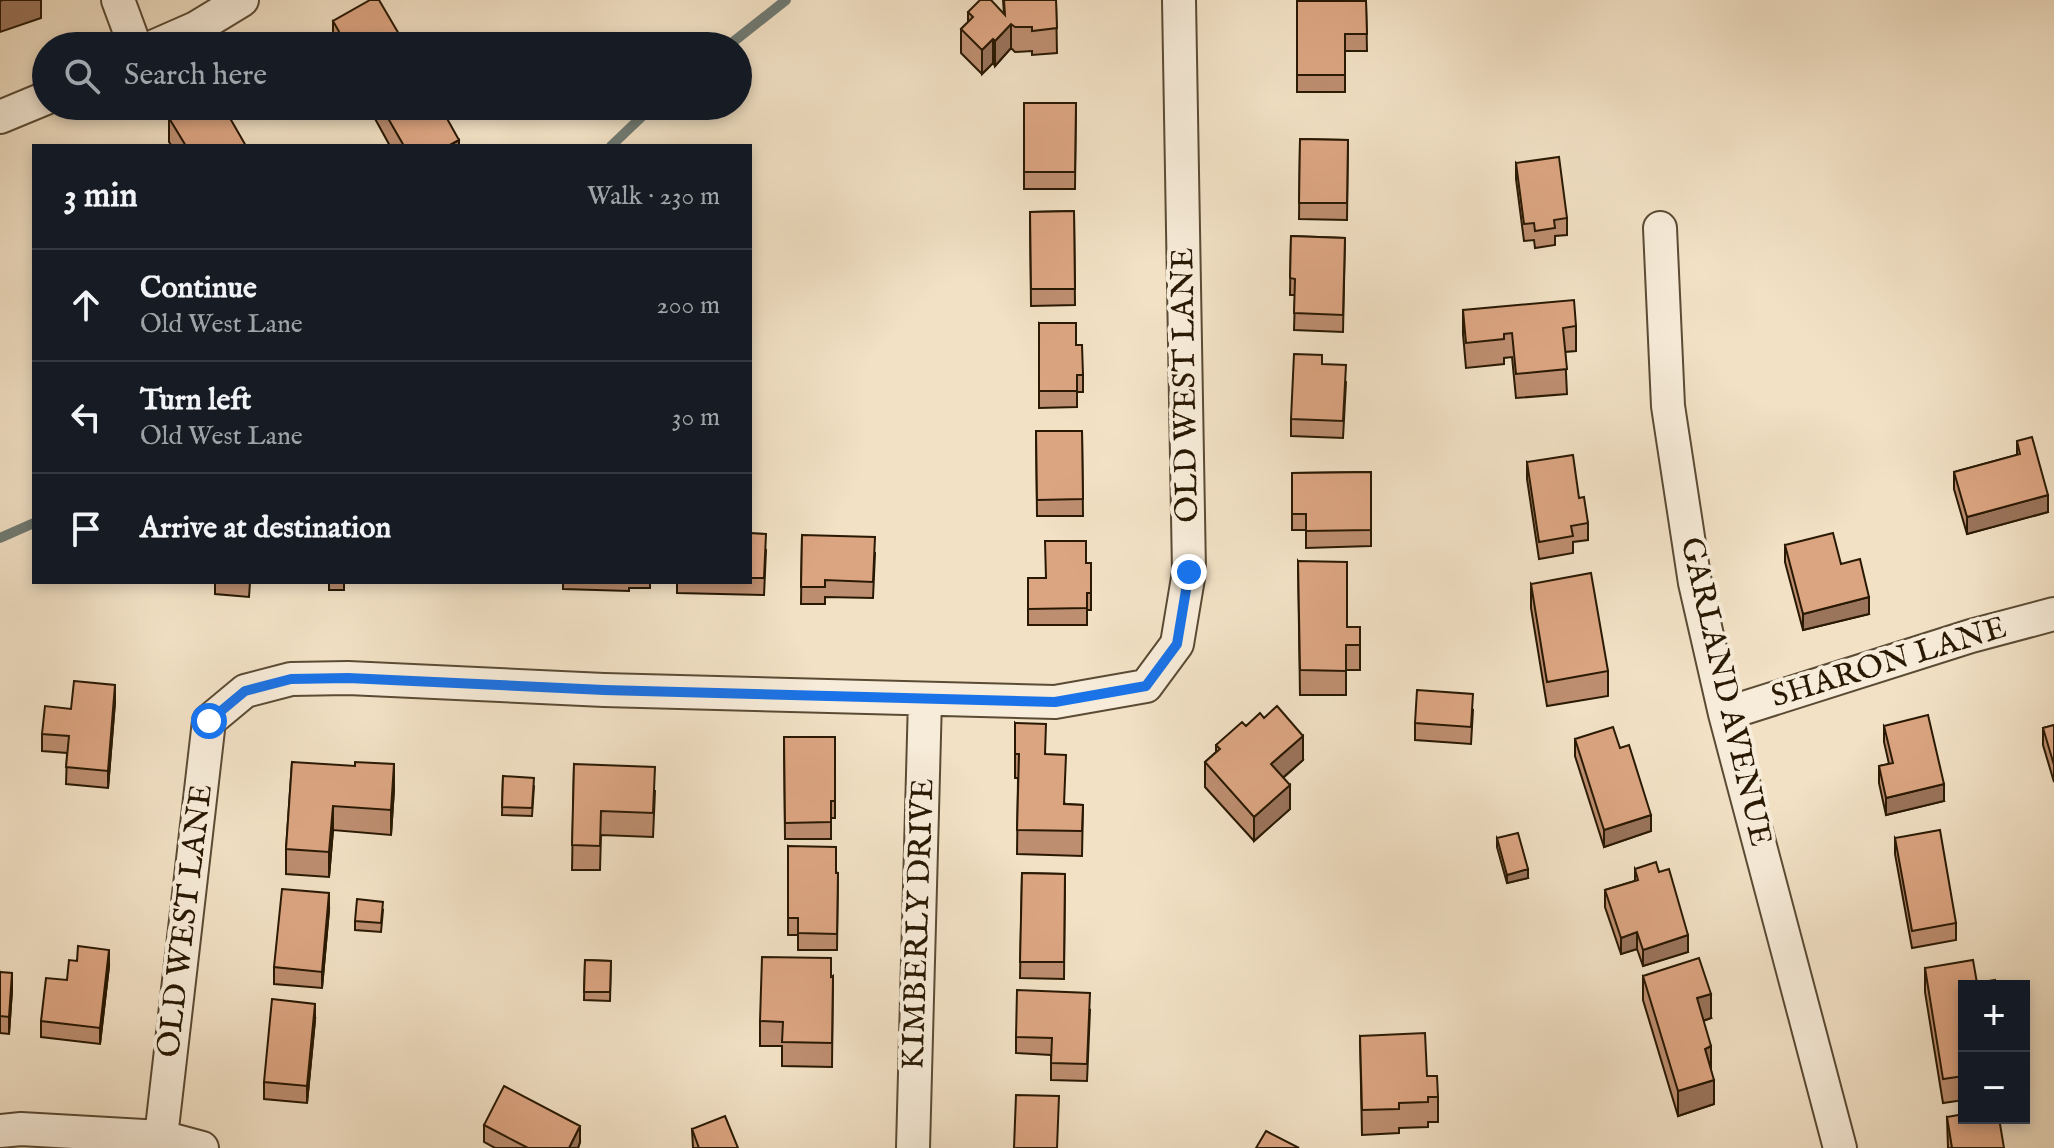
<!DOCTYPE html>
<meta charset="utf-8">
<style>
:root{--surface:#171b24;--page:#242831;--text:#f1f3f6;--muted:#9ea1a6;--line:#363941}
body{margin:0;font-family:"IM FELL English",serif;background:var(--page);color:var(--text)}
.controls{position:absolute;right:24px;bottom:24px;display:grid;overflow:hidden;border-radius:0px;box-shadow:0 4px 12px #0003}
.controls button{width:72px;height:72px;display:grid;place-items:center;padding:0;border:0;border-bottom:2px solid var(--line);background:var(--surface);color:var(--text);font:40px sans-serif}
.stop{position:absolute;width:24px;height:24px;margin:-18px;border:6px solid #1a73e8;border-radius:50%;background:#fff}
.stop.end{background:#1a73e8;border-color:#fff;box-shadow:0 2px 8px #0008}
.list{margin:0;padding:0;list-style:none}
h2{display:flex;justify-content:space-between;align-items:center;height:104px;margin:0;padding:0 32px;font-size:34px}
h2 small{font-size:26px;font-weight:400;color:var(--muted)}
.list li{display:grid;grid-template-columns:52px 1fr auto;gap:24px;align-items:center;box-sizing:border-box;height:112px;padding:0 32px;border-top:2px solid var(--line)}
.list b{display:block;font-size:30px;white-space:nowrap}
.list p{margin:0;font-size:26px;white-space:nowrap;color:var(--muted)}
.list em{font-size:26px;font-style:normal;color:var(--muted)}
.icon{flex:none;width:44px;height:44px;fill:none;stroke:currentColor;stroke-width:2;stroke-linecap:round;stroke-linejoin:round}
.map{position:relative;flex:none;width:2054px;height:1148px;overflow:hidden}
.search{position:absolute;background:var(--surface);box-shadow:0 4px 12px #0003;left:32px;top:32px;width:720px;height:88px;display:flex;align-items:center;gap:20px;box-sizing:border-box;padding:0 28px;border-radius:44px;color:var(--muted);font-size:30px}
.panel{position:absolute;background:var(--surface);box-shadow:0 4px 12px #0003;left:32px;top:144px;width:720px;height:440px;border-radius:0px}
.map>svg:first-child{display:block}
</style>
<div class="map">
<svg width="2054" height="1148" viewBox="0 0 2054 1148">
<rect width="100%" height="100%" fill="#f2e1c5"/>
<filter id="stains"><feTurbulence type="fractalNoise" baseFrequency=".0025" numOctaves="4"/><feColorMatrix values="0 0 0 0 .2 0 0 0 0 .09 0 0 0 0 .02 0 0 0 .5 -.17"/></filter>
<radialGradient id="worn" r=".72"><stop offset=".6" stop-color="#630" stop-opacity="0"/><stop offset="1" stop-color="#630" stop-opacity=".3"/></radialGradient>
<g fill="none" stroke-linecap="round" stroke-linejoin="round">
<path stroke="#6f7a73" stroke-width="10" d="M728 46 786 0
M611 146 653 106
M0 538 34 523"/>
<defs>
<path id="street" d="M118 0 135 46
M155 46 196 28 242 0
M0 117 46 98
M1660 228 1668 406 1695 583 1725 714 1840 1148
M1725 714 1971 636 2054 614
M0 1131 21 1129 161 1137 202 1148
M161 1137 209 721 245 691 291 679 348 678 604 690 1055 702 1146 686 1177 644 1189 572 1179 0
M913 1148 925 699"/>
</defs>
<use href="#street" stroke="#5b4b34" stroke-width="36"/>
<use href="#street" stroke="#f7ecd9" stroke-width="32"/>
</g>
<path fill="#bd8e70" stroke="#291903" stroke-width="2" d="M1003 0H1056L1057 53 1032 55V51L1015 52 1011 48 995 66 993 63 982 74 961 53V29L968 22V12L1004 14Z
M1297 1H1366L1367 51H1345V92H1297Z
M333 21 406 46H333Z
M1024 103H1076L1075 189H1024Z
M368 106H440L459 146H390Z
M169 118 246 146H172L169 142Z
M1300 139 1348 140 1347 220 1299 219Z
M1516 163 1567 218V235L1555 236V245L1535 248 1534 240 1524 241 1516 179Z
M1074 211 1075 305 1031 306 1030 212Z
M1291 236 1345 238 1343 332 1294 330 1295 295H1290Z
M1463 310 1576 326V351L1565 352 1567 394 1516 398 1512 357 1504 358V364L1466 368 1463 334Z
M1039 323 1076 345 1083 375V392H1077V407L1039 408Z
M1322 364 1346 382 1343 438 1291 436V419Z
M1036 431H1082L1083 516H1037Z
M2017 441 2048 512 1967 534 1954 489V472L2017 455Z
M1527 462 1579 498 1588 523V540L1573 542V553L1539 559 1527 479Z
M1371 472V546L1306 548V530H1292V473Z
M750 533 766 550 764 595 677 593V582H750Z
M802 535 875 553 873 598 825 597V604H801Z
M1785 545 1841 564 1869 614 1803 630 1785 562Z
M1298 561 1347 627H1360V670H1346V695H1300Z
M1086 563H1091V610H1087V625H1028V578H1045Z
M215 582H250L249 597 215 594Z
M314 582H358V583H344V590H329V582Z
M563 582H650V588H629V591L563 589Z
M1531 584 1608 671V696L1547 706 1531 608Z
M115 702 108 788 66 784 67 753 42 751V734L71 709Z
M1473 710 1471 744 1415 740V723Z
M1015 723 1046 754 1065 804 1083 805 1082 856 1017 854 1018 778H1015Z
M2054 725V782L2043 745V728Z
M1246 726 1303 760 1283 778 1290 809 1254 841 1205 787V762L1216 752V745Z
M1884 726 1944 801 1886 815 1879 783V766L1889 764 1884 742Z
M784 737H835V818H831V839H785Z
M1575 739 1620 748 1651 831 1604 847 1575 756Z
M292 762 394 789 391 835 333 830 329 877 286 874V849Z
M574 764 655 791 653 837 601 835 600 870H572Z
M503 776 534 786 532 816 502 815Z
M1497 838 1528 878 1507 883 1497 847Z
M1895 838 1956 923V940L1912 948 1895 854Z
M788 846 838 873 837 950H798V935H788Z
M1635 869 1688 952 1643 966 1637 949 1621 954 1605 907V890L1635 881Z
M1022 873 1065 874 1064 979 1020 978Z
M329 910 322 988 274 984V967Z
M383 910 381 932 355 930V921Z
M585 960 611 961 610 1001 584 1000Z
M109 966 100 1044 41 1037V1021L67 980Z
M1925 968 1977 983 1964 986V1100L1943 1103 1925 992Z
M0 972 12 990 9 1034 0 1033Z
M833 976 832 1067 782 1066V1046H760V1021L831 977Z
M1643 976 1711 1018 1703 1021 1711 1070 1714 1104 1678 1116 1643 1000Z
M1090 1010 1087 1081 1051 1080V1055L1016 1053V1037Z
M315 1020 307 1103 264 1099V1082Z
M1360 1036 1427 1076 1438 1097V1122H1428V1127L1399 1128V1133L1362 1135Z
M1947 1117 2004 1148H1948Z
M484 1125 580 1142 578 1148H495L484 1142Z
M692 1129 738 1148H693Z"/>
<path fill="#9a745b" stroke="#291903" stroke-width="2" d="M3 0H41V18L0 32V1Z
M1011 24V48L995 66V41Z
M993 39V63L982 74V50Z
M459 140V146H448Z
M2048 495V512L1967 534V517Z
M1869 597V614L1803 630V614Z
M115 685V702L108 788V771Z
M1303 736V760L1271 788V764Z
M394 764V789L391 835V810Z
M1944 784V801L1886 815V798Z
M1290 785V809L1254 841V817Z
M333 806V830L329 877V852Z
M1651 815V831L1604 847V830Z
M1528 869V878L1507 883V875Z
M329 893V910L322 988V972Z
M1637 932V949L1621 954V938Z
M1688 935V952L1643 966V950Z
M109 950V966L100 1044V1028Z
M12 973V990L9 1034V1017Z
M1711 994V1018L1697 1023V998Z
M315 1004V1020L307 1103V1086Z
M1711 1046V1071L1705 1049Z
M1714 1080V1104L1678 1116V1091Z
M580 1126V1142L578 1148H569Z"/>
<path fill="#dca582" stroke="#291903" stroke-width="2" d="M370 0H379L406 46H347L333 21Z
M980 0H991L1005 15 1004 0H1056L1057 28 1032 31V27H1015L1011 24 995 41 993 39 982 50 961 29 973 17 968 12Z
M1297 1H1366L1367 34H1345V75H1297Z
M1024 103H1076L1075 172H1024Z
M189 106H223L246 146H186L169 118Z
M381 106H440L459 140 448 146H404Z
M1300 139 1348 140 1347 203H1299Z
M1559 157 1567 218 1554 220 1555 228 1535 231 1534 223 1524 224 1516 163Z
M1074 211 1075 289H1031L1030 212Z
M1291 236 1345 238 1343 315 1294 313 1295 279 1290 278Z
M1574 300 1576 326 1563 328 1567 369 1516 374 1512 333 1504 334V339L1466 343 1463 310Z
M1039 323H1076V345H1082L1083 375H1077V391H1039Z
M1294 354 1322 355V364L1346 365 1343 421 1291 419Z
M1036 431H1082L1083 499 1037 500Z
M2032 437 2048 495 1967 517 1954 472 2020 454 2017 441Z
M1573 455 1579 498 1584 497 1588 523 1571 526 1573 536 1539 542 1527 462Z
M1371 472V530L1306 531V514H1292V473Z
M750 533 766 534 764 578H750Z
M1833 533 1841 564 1860 559 1869 597 1803 614 1785 545Z
M802 535 875 537 873 582 825 580V587H801Z
M1045 541H1086V563H1091V593H1087V608L1028 609V578H1046Z
M1298 561 1347 562V627H1360V645H1346V671L1300 670Z
M1591 573 1608 671 1547 682 1531 584Z
M74 681 115 685 108 771 66 767 69 736 42 734 45 706 71 709Z
M1417 690 1473 694 1471 727 1415 723Z
M1277 706 1303 736 1271 764 1290 785 1254 817 1205 762 1220 749 1216 745 1242 722 1246 726 1260 713 1264 718Z
M1928 715 1944 784 1886 798 1879 766 1893 763 1884 726Z
M1015 723 1046 724 1045 754 1066 755 1064 804 1083 805 1082 831 1017 830 1019 754H1015Z
M2054 725V765L2043 728Z
M1613 727 1620 748 1629 745 1651 815 1604 830 1575 739Z
M784 737H835V801H831V822L785 823Z
M292 762 355 766V762L394 764 391 810 333 806 329 852 286 849Z
M574 764 655 767 653 813 601 811 600 846 572 845Z
M503 776 534 778 532 808 502 807Z
M1940 830 1956 923 1912 931 1895 838Z
M1518 833 1528 869 1507 875 1497 838Z
M788 846 836 847V873H838L837 934 798 933V918H788Z
M1656 862 1659 872 1669 869 1688 935 1643 950 1637 932 1621 938 1605 890 1638 880 1635 869Z
M1022 873 1065 874 1064 962H1020Z
M282 889 329 893 322 972 274 967Z
M357 899 383 902 381 923 355 921Z
M78 946 109 950 100 1028 41 1021 46 978 67 980 69 960 77 961Z
M762 957 831 958V977L833 976 832 1043 782 1042 783 1022 760 1021Z
M1699 958 1711 994 1697 998 1711 1046 1705 1049 1714 1080 1678 1091 1643 976Z
M585 960 611 961 610 992H584Z
M1973 960 1977 983 1995 980 1996 986H1964V1076L1943 1079 1925 968Z
M0 972 12 973 9 1017 0 1016Z
M1017 990 1090 993 1087 1064 1051 1063 1052 1038 1016 1037Z
M272 999 315 1004 307 1086 264 1082Z
M1425 1033 1427 1076H1437L1438 1097H1428V1102L1399 1103V1109L1362 1110 1360 1036Z
M504 1086 580 1126 569 1148H528L484 1125Z
M1016 1095 1059 1096 1057 1148H1014Z
M1964 1114V1118H1999L2004 1148H1952L1947 1117Z
M725 1116 738 1148H699L692 1129Z
M1266 1131 1299 1148H1256Z"/>
<g fill="none" stroke-linecap="round" stroke-linejoin="round">
<path stroke="#1a73e8" stroke-width="10" d="M209 721 245 691 291 679 348 678 604 690 1055 702 1146 686 1177 644 1189 572"/>
</g>
<g text-anchor="middle" dominant-baseline="central" stroke-width="8" stroke-linejoin="round" paint-order="stroke">
<g font-size="32" fill="#291903" stroke="#f7ecd9">
<text transform="translate(1186 385) rotate(-91)">OLD WEST LANE</text>
<text transform="translate(1889 663) rotate(-17)">SHARON LANE</text>
<text transform="translate(1725 692) rotate(77)">GARLAND AVENUE</text>
<text transform="translate(186 921) rotate(-83)">OLD WEST LANE</text>
<text transform="translate(919 924) rotate(-88)">KIMBERLY DRIVE</text>
</g>
</g>
<rect width="100%" height="100%" filter="url(#stains)"/>
<rect width="100%" height="100%" fill="url(#worn)"/>
</svg>
<div class="controls">
<button>+</button>
<button>−</button>
</div>
<div class="stop" style="left:209px;top:721px"></div>
<div class="stop end" style="left:1189px;top:572px"></div>
<div class="search"><svg class="icon" aria-label="search" viewBox="0 0 24 24"><circle cx="10" cy="10" r="6"/><path d="M15 15l6 6"/></svg>Search here</div>
<section class="panel">
<h2>3 min<small>Walk · 230 m</small></h2>
<ul class="list">
<li><svg class="icon" aria-label="ahead" viewBox="0 0 24 24"><path d="M12 20V5M6 11l6-6 6 6"/></svg><div><b>Continue</b><p>Old West Lane</p></div><em>200 m</em></li>
<li><svg class="icon" aria-label="left" viewBox="0 0 24 24"><path d="M17 20v-9H6M10 6l-5 5 5 5"/></svg><div><b>Turn left</b><p>Old West Lane</p></div><em>30 m</em></li>
<li><svg class="icon" aria-label="arrive" viewBox="0 0 24 24"><path d="M6 21V4h12l-3 4 3 4H6"/></svg><div><b>Arrive at destination</b></div></li>
</ul>
</section>
</div>
